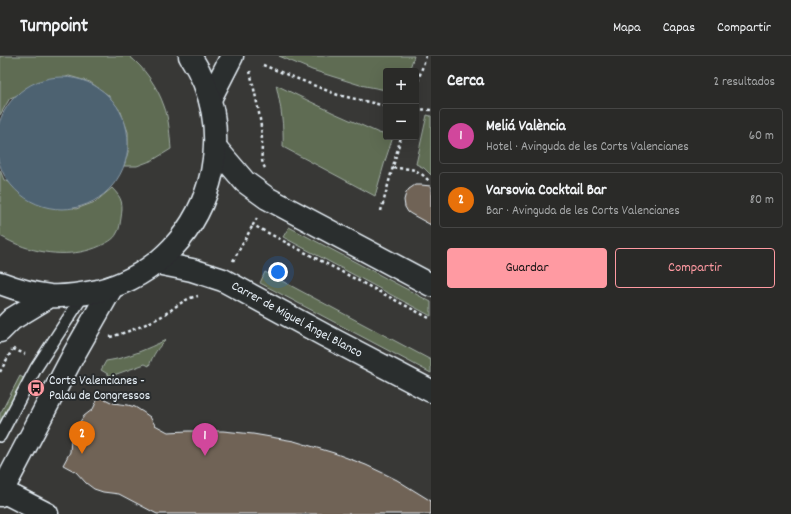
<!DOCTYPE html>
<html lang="es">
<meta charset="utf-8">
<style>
:root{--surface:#2a2a28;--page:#363634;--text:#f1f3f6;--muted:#a5a7a8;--line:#464645;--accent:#ff9aa2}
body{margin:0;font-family:Dekko,sans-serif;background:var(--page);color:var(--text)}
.controls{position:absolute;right:12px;top:12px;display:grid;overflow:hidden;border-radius:4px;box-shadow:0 4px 16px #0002}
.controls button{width:36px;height:36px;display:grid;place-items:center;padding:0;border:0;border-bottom:1px solid var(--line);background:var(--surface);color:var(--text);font:20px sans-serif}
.you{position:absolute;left:278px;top:216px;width:14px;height:14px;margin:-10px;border:3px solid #fff;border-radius:50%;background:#1a73e8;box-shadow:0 0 0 6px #1a73e833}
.badge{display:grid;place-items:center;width:26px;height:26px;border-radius:50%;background:var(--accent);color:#fff;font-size:13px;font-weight:700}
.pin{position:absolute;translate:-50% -33px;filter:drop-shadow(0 1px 2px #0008)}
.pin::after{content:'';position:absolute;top:21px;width:14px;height:12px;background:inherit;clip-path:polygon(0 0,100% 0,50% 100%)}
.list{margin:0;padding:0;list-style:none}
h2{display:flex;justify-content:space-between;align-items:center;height:52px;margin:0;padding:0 16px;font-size:17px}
h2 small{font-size:13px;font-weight:400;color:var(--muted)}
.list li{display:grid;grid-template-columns:26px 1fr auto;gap:12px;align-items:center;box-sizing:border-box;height:56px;margin:0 8px 8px;padding:0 8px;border:1px solid var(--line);border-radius:4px}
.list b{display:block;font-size:15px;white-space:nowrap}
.list p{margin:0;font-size:13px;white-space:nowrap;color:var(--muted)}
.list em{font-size:13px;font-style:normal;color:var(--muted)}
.actions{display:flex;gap:8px;padding:12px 16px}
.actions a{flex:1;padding:9px 0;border:1px solid var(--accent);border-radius:4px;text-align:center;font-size:14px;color:var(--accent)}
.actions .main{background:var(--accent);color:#111}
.map{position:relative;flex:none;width:431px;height:458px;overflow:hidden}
header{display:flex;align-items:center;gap:24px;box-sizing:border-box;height:56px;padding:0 20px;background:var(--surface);border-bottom:1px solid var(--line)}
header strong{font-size:19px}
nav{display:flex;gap:22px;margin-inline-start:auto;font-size:14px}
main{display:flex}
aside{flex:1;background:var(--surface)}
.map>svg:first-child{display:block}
</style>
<header>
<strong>Turnpoint</strong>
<nav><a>Mapa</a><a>Capas</a><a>Compartir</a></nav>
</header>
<main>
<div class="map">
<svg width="431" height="458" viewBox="0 0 431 458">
<rect width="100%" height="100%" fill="#383836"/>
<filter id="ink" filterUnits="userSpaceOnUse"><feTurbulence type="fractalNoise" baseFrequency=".025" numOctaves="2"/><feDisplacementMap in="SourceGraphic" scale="8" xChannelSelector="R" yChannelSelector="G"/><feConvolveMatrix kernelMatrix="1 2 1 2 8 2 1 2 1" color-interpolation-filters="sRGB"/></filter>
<g filter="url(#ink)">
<path fill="#5e6c53" stroke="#a3aea6" d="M0 0H129C144 11 158 32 164 50 169 62 170 81 171 93L153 104 137 110H124L128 96V76L121 56 108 39 90 26 69 20 10 42 0 59Z
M279 0H414L409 15H386V34L360 29 312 14Z
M276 29 334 57 379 77 386 79V81H393L385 105 375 140 283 91C284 70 281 50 276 29Z
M427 59 431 60V119L424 112 416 108Z
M0 114 4 124 76 153 95 146 112 132C123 143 123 148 121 162 120 167 120 173 117 177 114 184 106 187 100 190 76 201 44 199 19 189 13 187 8 184 2 181L0 180Z
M289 171 431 246V260L283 181Z
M265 216 431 304V317L260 227Z
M166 284C158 291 153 299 149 310L145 308 111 320 101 314 106 305C128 302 146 293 166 284Z
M20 320 25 323 0 370V358Z"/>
<path fill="#4d6271" stroke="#8b9ba7" d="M-4 87a66 66 0 1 1 132 0a66 66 0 1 1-132 0Z"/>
<path fill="#706357" stroke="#e8f1f8" d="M415 129H421L431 130V169L411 158 408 156 405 151 404 144 406 137 409 133Z
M99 340 113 347 128 349 135 351 143 356 150 361 155 369 168 376 188 375H223L253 378 294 385 334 397 366 409 383 417 397 424 431 445V458H157L119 438 103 436 94 433 86 427 76 416 63 409 70 396 71 383 76 371 84 360 93 353Z"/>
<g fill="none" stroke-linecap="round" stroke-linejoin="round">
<defs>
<path id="service" d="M0 380 36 312 84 238"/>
<path id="minor" d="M210 43 232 0
M2 435 47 458
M0 439 74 298 112 231"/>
<g id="tertiary">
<path d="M216 92 245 126 267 142 431 229"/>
<path id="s1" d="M157 207 192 214 223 224 324 279 431 335"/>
</g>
<path id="primary" d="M0 227C16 233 33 238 50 240 66 241 83 238 98 235 157 220 199 175 212 116 220 76 213 34 190 0
M0 275 12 263 50 240"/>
</defs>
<use href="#service" stroke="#e8f1f8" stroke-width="14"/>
<use href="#minor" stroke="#e8f1f8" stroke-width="25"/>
<use href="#tertiary" stroke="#e8f1f8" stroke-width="25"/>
<use href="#primary" stroke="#e8f1f8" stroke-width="25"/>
<path stroke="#e8f1f8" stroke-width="2.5" stroke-dasharray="3 3" stroke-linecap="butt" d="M263 9 338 39 386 50
M250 15C255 39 262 63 262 88 262 96 260 104 265 112
M416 31 426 0
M416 53 431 54
M393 112C411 113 416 111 429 125H431
M381 155 401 81
M257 162 253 169 431 263
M233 205 253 169
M110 281C128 276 146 269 162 260 174 253 184 242 198 240
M13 293 25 298
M0 316 12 294"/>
<use href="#service" stroke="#2a2d2e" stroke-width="11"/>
<use href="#minor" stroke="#2a2d2e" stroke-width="22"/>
<use href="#tertiary" stroke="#2a2d2e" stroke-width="22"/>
<use href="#primary" stroke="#2a2d2e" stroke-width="22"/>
</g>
</g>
<defs>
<symbol id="bus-disc" viewBox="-11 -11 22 22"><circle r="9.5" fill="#ff9aa2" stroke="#2a2d2e"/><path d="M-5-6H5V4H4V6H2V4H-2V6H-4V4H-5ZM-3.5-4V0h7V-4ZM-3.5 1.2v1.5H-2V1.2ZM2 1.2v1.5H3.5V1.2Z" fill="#111"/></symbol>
</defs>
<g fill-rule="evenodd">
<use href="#bus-disc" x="26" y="322" width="20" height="20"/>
</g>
<g text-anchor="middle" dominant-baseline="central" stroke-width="4" stroke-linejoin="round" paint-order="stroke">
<g font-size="13" fill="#e8f1f8" stroke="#2a2d2e">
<text stroke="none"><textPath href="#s1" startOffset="152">Carrer de Miguel Ángel Blanco</textPath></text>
</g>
<g font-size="13" fill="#e8f1f8" stroke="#2a2d2e" text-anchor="start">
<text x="49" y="325">Corts Valencianes -<tspan x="49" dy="15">Palau de Congressos</tspan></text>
</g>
</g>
</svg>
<div class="controls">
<button>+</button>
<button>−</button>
</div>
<div class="you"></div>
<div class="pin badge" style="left:205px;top:400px;background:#d1479c">1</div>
<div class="pin badge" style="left:82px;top:398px;background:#e8710a">2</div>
</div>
<aside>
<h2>Cerca<small>2 resultados</small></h2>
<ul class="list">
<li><span class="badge" style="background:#d1479c">1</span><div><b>Meliá València</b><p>Hotel · Avinguda de les Corts Valencianes</p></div><em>60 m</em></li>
<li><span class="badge" style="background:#e8710a">2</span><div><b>Varsovia Cocktail Bar</b><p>Bar · Avinguda de les Corts Valencianes</p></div><em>80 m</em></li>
</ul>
<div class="actions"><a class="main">Guardar</a><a>Compartir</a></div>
</aside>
</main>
